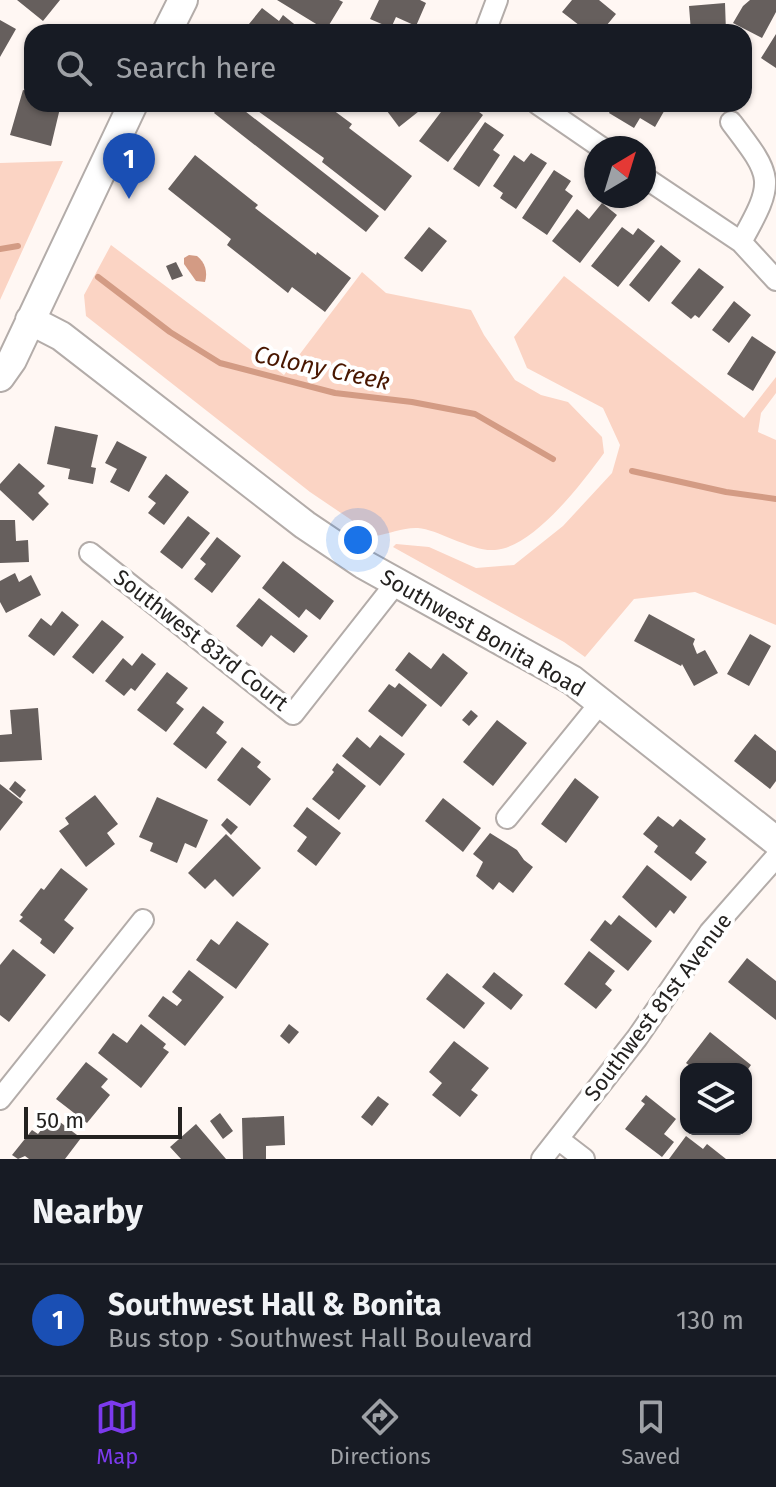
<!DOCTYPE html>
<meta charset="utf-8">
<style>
:root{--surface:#171b24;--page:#20242c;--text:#f1f3f6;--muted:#9ea1a6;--line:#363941;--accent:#7c3aed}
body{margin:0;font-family:"Fira Sans",sans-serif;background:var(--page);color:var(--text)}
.controls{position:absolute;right:24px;bottom:24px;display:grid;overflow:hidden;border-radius:16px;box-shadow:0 2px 6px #0004}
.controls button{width:72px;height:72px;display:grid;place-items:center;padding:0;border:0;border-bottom:2px solid var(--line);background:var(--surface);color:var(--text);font:40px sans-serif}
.compass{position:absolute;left:584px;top:136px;width:72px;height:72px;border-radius:50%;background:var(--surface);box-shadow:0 2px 6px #0004;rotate:38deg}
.scale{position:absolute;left:24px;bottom:20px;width:158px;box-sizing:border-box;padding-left:8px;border:4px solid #242220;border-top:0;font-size:22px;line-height:28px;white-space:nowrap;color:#242220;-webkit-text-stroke:6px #fff;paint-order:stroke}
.you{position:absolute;left:358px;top:540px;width:28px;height:28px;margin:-20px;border:6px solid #fff;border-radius:50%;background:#1a73e8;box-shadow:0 0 0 12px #1a73e833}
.badge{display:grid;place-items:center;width:52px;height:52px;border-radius:50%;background:var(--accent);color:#fff;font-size:26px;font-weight:700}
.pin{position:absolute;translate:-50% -66px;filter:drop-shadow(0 2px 4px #0008)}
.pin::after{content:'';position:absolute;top:42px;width:28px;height:24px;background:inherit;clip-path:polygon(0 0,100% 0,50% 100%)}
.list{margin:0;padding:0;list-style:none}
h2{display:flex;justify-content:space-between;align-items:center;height:104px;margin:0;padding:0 32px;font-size:34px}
h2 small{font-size:26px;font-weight:400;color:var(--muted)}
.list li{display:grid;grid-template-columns:52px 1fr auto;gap:24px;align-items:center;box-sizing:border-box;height:112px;padding:0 32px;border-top:2px solid var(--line)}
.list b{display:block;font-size:30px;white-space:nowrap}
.list p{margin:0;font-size:26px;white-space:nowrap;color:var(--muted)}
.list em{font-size:26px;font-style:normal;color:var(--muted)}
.icon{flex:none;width:44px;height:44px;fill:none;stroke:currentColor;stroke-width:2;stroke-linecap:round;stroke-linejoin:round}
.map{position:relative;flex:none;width:776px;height:1159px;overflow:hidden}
.search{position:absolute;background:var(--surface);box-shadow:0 2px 6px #0004;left:24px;right:24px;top:24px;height:88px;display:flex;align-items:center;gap:20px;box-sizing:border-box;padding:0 28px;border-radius:24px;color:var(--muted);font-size:30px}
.sheet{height:216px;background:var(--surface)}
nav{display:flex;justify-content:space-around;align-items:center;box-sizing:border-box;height:112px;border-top:2px solid var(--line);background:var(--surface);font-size:22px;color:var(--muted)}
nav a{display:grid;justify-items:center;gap:4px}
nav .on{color:var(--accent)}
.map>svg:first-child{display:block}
</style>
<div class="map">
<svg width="776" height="1159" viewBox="0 0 776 1159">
<rect width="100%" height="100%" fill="#fff7f3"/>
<path fill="#fbd4c4" d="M63 161 0 300V163Z
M111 245 284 375 362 272 386 293 471 310 484 335 515 380 541 395 568 402 602 437 604 453C583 482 533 548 495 550 472 552 437 529 418 528 405 527 388 534 375 536L310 492 86 316 84 295Z
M564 276 744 418 776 377V393L761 413 758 432 776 440V625L695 592 634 599 585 657 564 642 393 547 396 544 429 547 476 568 514 565 563 526 612 473 620 445 603 408 527 368 514 337Z"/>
<path fill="#d39b84" d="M189 255 197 256C205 262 208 272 205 282L196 281 184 264V258Z"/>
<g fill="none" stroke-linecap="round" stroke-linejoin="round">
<path stroke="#d39b84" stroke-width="6" d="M0 249 18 246
M98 277 170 332 220 363 335 393 412 402 475 414 553 459
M632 471 726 492 776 499"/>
</g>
<path fill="#665f5d" d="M17 0H60L43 21Z
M277 0H339L343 2 326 30Z
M379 0H420L426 3 416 26 396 17 391 28 370 19Z
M572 0H599L616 14 602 31 598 28 596 32H588L562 12Z
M750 0H776V12L762 38 733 23 743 6Z
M725 3 726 32H691L689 6Z
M262 8 279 21 283 15 304 32H259L249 24Z
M0 20 16 29 0 57Z
M776 34V68L761 58Z
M23 90 32 92V104H61L51 146 10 135Z
M221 104H236L379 216 366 232 214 113Z
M248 104H325L352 124 349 128 412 176 385 211 322 162 324 158Z
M387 104H428L399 127 384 107Z
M447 104H469L483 115 448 162 419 141Z
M614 104H663L667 106 655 127 640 118 634 128 609 113Z
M485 122 504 135 493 150 500 155 479 187 453 169Z
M531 153 547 163 516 209 500 198 503 193 493 186 514 155 524 162Z
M195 155 258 205 255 208 316 255 317 252 351 278 325 312 292 287 288 293 227 245 231 239 168 189Z
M554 170 571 181 565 190 573 196 547 235 522 218Z
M602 203 617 215 580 263 552 241 577 209 589 219Z
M429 227 447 241 422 272 404 258Z
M622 227 633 235 638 228 655 241 618 287 591 266Z
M661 245 681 261 649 302 629 285Z
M176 262 183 276 172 280 166 266Z
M699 268 724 287 699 318 695 315 691 319 671 303Z
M734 301 751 315 729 343 712 330Z
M752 336 776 352 753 391 727 374Z
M55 426 98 435 91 467 96 468 93 484 68 479 70 469 47 464Z
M117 441 147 457 129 492 110 482 117 469 105 463Z
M19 463 45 486 38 493 49 504 33 521 0 490V484Z
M166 474 189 492 164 525 148 513 156 503 148 497Z
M188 516 210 533 182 569 160 552Z
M0 520H15L16 541 28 540 29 562 0 563Z
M217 537 241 556 212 593 194 579 206 564 200 559Z
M283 561 334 601 320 620 306 609 299 618 262 588Z
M15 573 19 582 31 575 41 595 6 613 0 602V581Z
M259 598 308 636 294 653 271 635 262 647 236 626Z
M62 611 79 625 54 656 28 636 41 618 51 626Z
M649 614 695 639 693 644 697 654 705 650 718 673 694 686 682 664 681 666 634 641Z
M102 620 124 637 93 674 72 657Z
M750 634 771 646 749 686 727 674Z
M409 652 431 669 443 653 468 673 441 707 395 670Z
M142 653 156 664 135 691 131 688 124 696 105 681 123 658 132 666Z
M167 672 188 688 176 703 184 709 166 732 137 710Z
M399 683 427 705 402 737 368 711 389 684 395 688Z
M203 706 224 722 216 733 227 742 206 769 173 744Z
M38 708 42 760 0 762V735L12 734 10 710Z
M471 710 478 716 469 726 462 720Z
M497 720 527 743 493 786 463 762Z
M755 734 776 751V781L770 789 734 761Z
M380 735 405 754 380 786 342 756 357 737 370 748Z
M242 747 261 762 257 767 271 779 250 806 217 780Z
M337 763 366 786 339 820 312 799 334 772 332 770Z
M575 778 599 797 566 843 541 824Z
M15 781 26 790 20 798 9 789Z
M0 784 23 802 0 831Z
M95 795 118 824 107 833 115 844 86 867 59 831 69 824 65 818Z
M157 797 208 820 196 848 185 843 177 863 150 851 153 843 139 837Z
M443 798 481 828 463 852 425 821Z
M307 807 341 833 316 866 297 851 307 837 293 826Z
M658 816 673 827 680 819 706 839 695 853 707 862 691 881 654 852 658 846 643 834Z
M227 818 238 827 231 835 221 825Z
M490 833 517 850 524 860 533 867 513 893 499 882 493 890 476 876 483 862 473 854Z
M226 834 261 868 233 897 215 879 205 889 188 873Z
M647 865 687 897 674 914 670 910 656 928 622 897Z
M61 868 88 889 64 920 74 928 54 954 40 943 42 939 19 921 23 917 20 915 41 888 44 890Z
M619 915 652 941 628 971 590 940 605 920 611 925Z
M237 921 269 944 236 989 196 960 211 939 219 945Z
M13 949 46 975 9 1022 0 1015V965Z
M589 951 615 971 605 984 612 990 596 1009 564 984Z
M747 958 776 981V1020L728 982Z
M189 970 224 997 185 1046 148 1016 163 996 177 1006 182 1000 172 992Z
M494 972 523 995 511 1010 482 987Z
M447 973 485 1003 464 1029 426 999Z
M141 1024 166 1044 163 1048 169 1052 141 1088 98 1053 113 1033 127 1043Z
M289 1024 299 1032 289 1044 280 1036Z
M710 1032 751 1065 746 1072V1069H694L686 1063Z
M454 1041 489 1068 471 1090 478 1095 460 1117 432 1095 442 1083 429 1072Z
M86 1062 108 1079 101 1087 110 1095 87 1123 56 1099Z
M646 1095 676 1119 664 1134 674 1142 662 1157 625 1129 645 1104 641 1101Z
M378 1096 389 1104 372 1126 361 1117Z
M220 1113 233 1131 223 1139 210 1121Z
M52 1116 81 1138 65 1159H29L25 1156 18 1159 12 1155 32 1130 38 1134Z
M284 1116 285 1145 266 1146V1159H243L242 1118Z
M196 1124 226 1159H181L170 1147Z
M686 1136 703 1149 707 1144 726 1159H669Z"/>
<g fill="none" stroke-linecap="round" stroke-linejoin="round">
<defs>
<path id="minor" d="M485 32 497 0
M538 104 602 148
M731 122C773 177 776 180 741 242
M644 177 741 242 776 280
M90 553 293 714 396 583
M507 818 601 702
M0 1099 143 920
M558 1139 584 1159
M542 1159 637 1038 710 932 776 857"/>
<path id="secondary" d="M167 32 183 0
M30 320 61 336 305 525 363 564 572 680 776 841
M0 377 12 360 133 104"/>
</defs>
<use href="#minor" stroke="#b3aca9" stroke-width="24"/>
<use href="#secondary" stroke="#b3aca9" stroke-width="32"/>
<use href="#minor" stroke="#fff" stroke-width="20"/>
<use href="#secondary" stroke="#fff" stroke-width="28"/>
</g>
<g text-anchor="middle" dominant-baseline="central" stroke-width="8" stroke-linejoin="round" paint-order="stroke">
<g font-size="22" fill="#242220" stroke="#fff">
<text transform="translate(483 633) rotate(30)">Southwest Bonita Road</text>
<text transform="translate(201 640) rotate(38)">Southwest 83rd Court</text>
<text transform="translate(658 1007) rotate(-53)">Southwest 81st Avenue</text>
</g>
<g font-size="24" font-style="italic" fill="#491700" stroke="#fff">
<text transform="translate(322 368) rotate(12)">Colony Creek</text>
</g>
</g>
</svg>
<div class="controls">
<button><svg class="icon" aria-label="layers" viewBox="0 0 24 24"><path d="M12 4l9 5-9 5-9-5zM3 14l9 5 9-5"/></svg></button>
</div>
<svg class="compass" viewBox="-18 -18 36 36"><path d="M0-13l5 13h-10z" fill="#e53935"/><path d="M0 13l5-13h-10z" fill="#9ea1a6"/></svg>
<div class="scale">50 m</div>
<div class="you"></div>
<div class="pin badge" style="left:129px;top:199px;background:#1a4fb4">1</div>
<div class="search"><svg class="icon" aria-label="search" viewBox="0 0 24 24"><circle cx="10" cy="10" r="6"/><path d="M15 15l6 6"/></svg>Search here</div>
</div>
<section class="sheet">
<h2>Nearby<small></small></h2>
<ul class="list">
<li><span class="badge" style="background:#1a4fb4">1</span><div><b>Southwest Hall &amp; Bonita</b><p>Bus stop · Southwest Hall Boulevard</p></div><em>130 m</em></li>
</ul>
</section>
<nav>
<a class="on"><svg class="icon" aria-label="map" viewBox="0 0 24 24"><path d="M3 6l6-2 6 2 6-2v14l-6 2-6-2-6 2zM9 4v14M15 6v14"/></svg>Map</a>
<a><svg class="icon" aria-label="directions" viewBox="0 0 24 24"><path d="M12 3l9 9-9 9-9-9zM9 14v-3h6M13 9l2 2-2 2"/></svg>Directions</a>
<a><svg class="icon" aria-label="saved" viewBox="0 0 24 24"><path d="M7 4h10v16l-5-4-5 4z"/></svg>Saved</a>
</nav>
